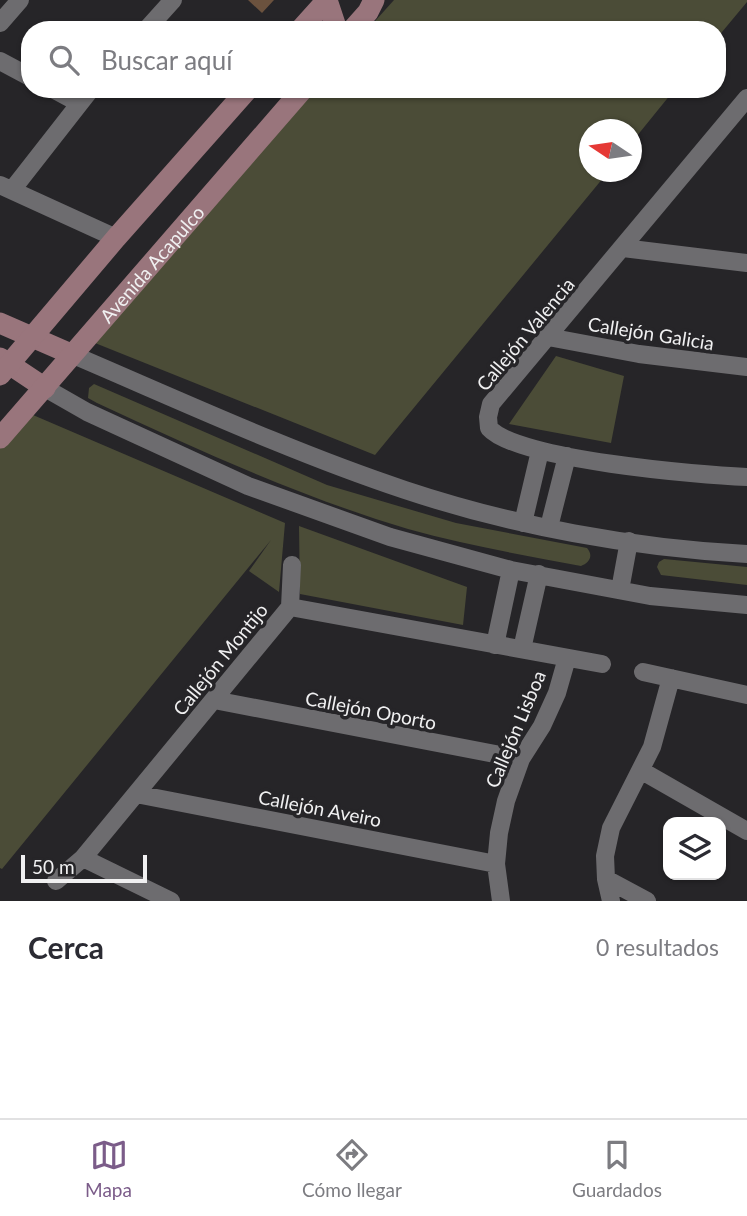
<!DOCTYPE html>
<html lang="es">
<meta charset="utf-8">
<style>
:root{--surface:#fff;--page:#f2f2f3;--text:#2b2b33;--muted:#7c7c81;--line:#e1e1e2;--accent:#7b5c89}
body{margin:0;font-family:Lato,sans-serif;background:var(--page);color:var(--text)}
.controls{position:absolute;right:21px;bottom:21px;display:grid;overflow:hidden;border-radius:14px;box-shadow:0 2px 5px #0004}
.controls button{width:63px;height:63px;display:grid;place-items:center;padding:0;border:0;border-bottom:2px solid var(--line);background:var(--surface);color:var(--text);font:35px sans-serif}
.compass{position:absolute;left:579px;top:119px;width:63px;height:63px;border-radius:50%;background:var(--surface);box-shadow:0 2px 5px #0004;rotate:283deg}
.scale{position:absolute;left:21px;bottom:18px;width:126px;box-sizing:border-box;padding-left:7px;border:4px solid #f0f0f1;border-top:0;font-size:19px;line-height:24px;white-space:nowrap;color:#f0f0f1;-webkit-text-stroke:5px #262528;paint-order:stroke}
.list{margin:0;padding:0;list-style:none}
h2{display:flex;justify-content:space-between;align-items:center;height:91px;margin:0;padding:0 28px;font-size:30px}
h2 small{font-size:23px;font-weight:400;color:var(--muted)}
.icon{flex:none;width:38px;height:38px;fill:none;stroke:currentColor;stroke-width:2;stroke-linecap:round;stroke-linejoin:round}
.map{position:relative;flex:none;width:747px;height:901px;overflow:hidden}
.search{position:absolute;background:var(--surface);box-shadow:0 2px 5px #0004;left:21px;right:21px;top:21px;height:77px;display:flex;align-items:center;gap:18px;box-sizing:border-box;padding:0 24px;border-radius:28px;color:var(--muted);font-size:26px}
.sheet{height:217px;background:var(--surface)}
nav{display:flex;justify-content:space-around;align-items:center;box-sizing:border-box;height:98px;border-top:2px solid var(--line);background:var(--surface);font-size:19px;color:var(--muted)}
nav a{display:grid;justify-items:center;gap:4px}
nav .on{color:var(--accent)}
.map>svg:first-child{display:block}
</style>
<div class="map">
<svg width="747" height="901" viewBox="0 0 747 901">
<rect width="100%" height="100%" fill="#262528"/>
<path fill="#4b4c37" d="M394 0H747V2L717 38V30H367Z
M312 89H675L632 142V130H590V172H608L375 455 85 339Z
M556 356 624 376 611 443 509 424Z
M94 384 327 485 456 523 587 548C594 556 589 563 581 566 523 555 465 545 408 529 301 497 198 450 97 403L88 398 89 388Z
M19 409 285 523 279 592 249 571 271 540 2 869 0 868V430Z
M299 526 467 587 463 625 300 594Z
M664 559 747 567V585L661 575 657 567 659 562Z"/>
<path fill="#6b523e" d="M248 0H274L262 13Z"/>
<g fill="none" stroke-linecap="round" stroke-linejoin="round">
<path stroke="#6d6c6f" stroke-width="18" d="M0 23 20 0
M146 30 173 0
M0 61 30 77
M53 89 79 103
M747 98 491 404 488 417 489 428C517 460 700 475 747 477
M0 185 116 238
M12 190 91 89
M623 248 747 263
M548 337 639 354 747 367
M71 354C181 401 291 452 405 490 513 526 633 548 747 554
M45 388 87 412 248 486 390 537 511 570 650 596 747 605
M523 523 540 451
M549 527 567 456
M620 590 629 541
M290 607 602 664
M290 607 292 565
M495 645 511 570
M522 649 539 574
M643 672 747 695
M214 700 521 759
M642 771 747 831
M136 794 496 864
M83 858 171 901
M606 879 647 901
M56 881 83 858 290 607
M501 901 496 864 499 833 506 801 521 759 542 726 557 693 567 658
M611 901 606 879 605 856 611 828 652 747 671 678"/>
<g stroke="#99757c" stroke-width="21">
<path d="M327 0 337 30"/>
<path d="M300 30 327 0"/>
<path d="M352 30 368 12 374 0"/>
<path d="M0 323 71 354"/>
<path d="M0 358 45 388"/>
<path d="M0 375 116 238 248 89"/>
<path id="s1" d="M0 438 303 89"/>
</g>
</g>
<g text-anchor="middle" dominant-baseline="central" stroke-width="7" stroke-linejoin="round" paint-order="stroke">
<g font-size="19" fill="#f0f0f1" stroke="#262528">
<text stroke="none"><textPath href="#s1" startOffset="231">Avenida Acapulco</textPath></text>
<text transform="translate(651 333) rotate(9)">Callejón Galicia</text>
<text transform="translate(525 334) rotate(-50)">Callejón Valencia</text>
<text transform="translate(220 659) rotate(-51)">Callejón Montijo</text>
<text transform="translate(371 710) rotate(11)">Callejón Oporto</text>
<text transform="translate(515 729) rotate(-67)">Callejón Lisboa</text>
<text transform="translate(320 808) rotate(11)">Callejón Aveiro</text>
</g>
</g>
</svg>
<div class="controls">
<button><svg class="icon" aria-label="layers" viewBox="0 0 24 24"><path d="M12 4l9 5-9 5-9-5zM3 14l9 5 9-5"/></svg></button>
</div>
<svg class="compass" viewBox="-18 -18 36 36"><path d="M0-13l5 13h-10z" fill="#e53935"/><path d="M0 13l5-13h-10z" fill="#7c7c81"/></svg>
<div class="scale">50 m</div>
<div class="search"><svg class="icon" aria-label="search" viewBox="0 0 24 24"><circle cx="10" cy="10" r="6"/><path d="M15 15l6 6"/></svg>Buscar aquí</div>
</div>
<section class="sheet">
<h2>Cerca<small>0 resultados</small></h2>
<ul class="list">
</ul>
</section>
<nav>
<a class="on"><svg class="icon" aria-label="map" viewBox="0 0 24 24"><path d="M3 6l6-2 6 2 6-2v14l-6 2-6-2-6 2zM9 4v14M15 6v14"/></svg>Mapa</a>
<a><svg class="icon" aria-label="directions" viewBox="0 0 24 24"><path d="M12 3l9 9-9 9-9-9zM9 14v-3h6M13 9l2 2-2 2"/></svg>Cómo llegar</a>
<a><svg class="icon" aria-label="saved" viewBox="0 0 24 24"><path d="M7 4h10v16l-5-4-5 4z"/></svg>Guardados</a>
</nav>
